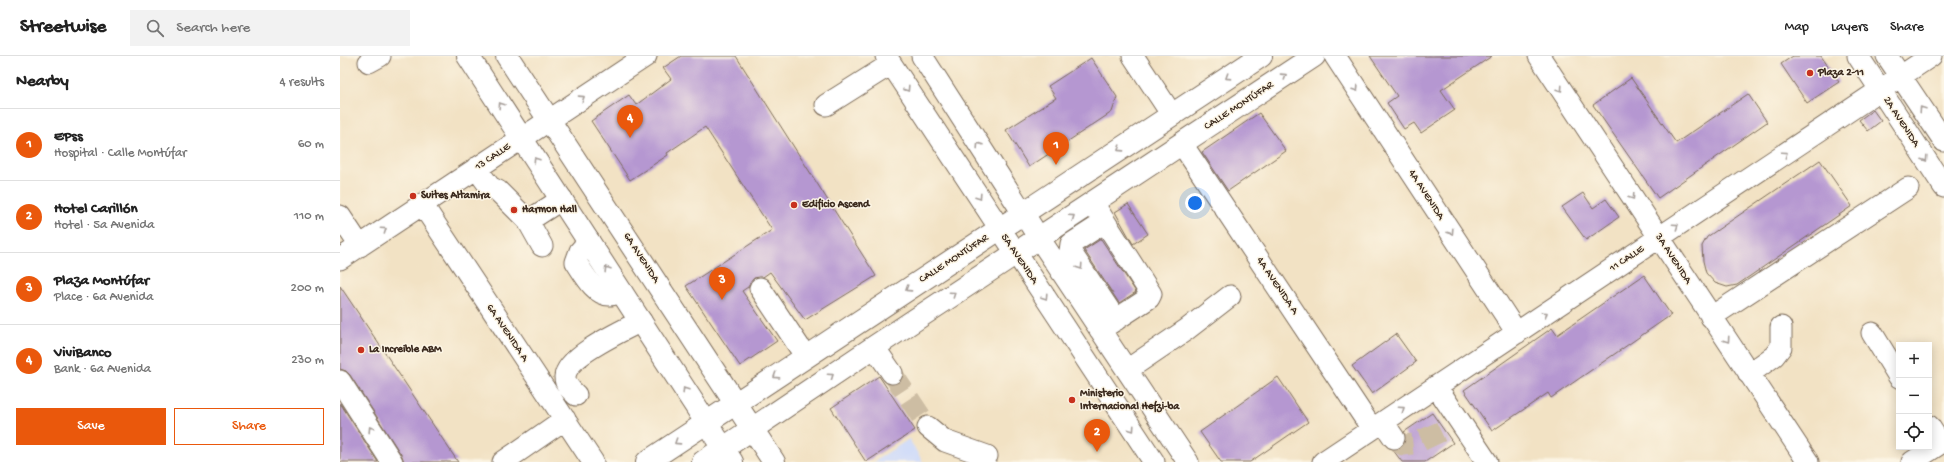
<!DOCTYPE html>
<meta charset="utf-8">
<style>
:root{--surface:#fff;--page:#f2f2f2;--text:#222;--muted:#767676;--line:#e0e0e0;--accent:#ea580c}
body{margin:0;font-family:"Gochi Hand",sans-serif;background:var(--page);color:var(--text)}
.controls{position:absolute;right:12px;bottom:12px;display:grid;overflow:hidden;border-radius:0px;box-shadow:0 2px 10px #0003}
.controls button{width:36px;height:36px;display:grid;place-items:center;padding:0;border:0;border-bottom:1px solid var(--line);background:var(--surface);color:var(--text);font:20px sans-serif}
.you{position:absolute;left:855px;top:147px;width:14px;height:14px;margin:-10px;border:3px solid #fff;border-radius:50%;background:#1a73e8;box-shadow:0 0 0 6px #1a73e833}
.badge{display:grid;place-items:center;width:26px;height:26px;border-radius:50%;background:var(--accent);color:#fff;font-size:13px;font-weight:700}
.pin{position:absolute;translate:-50% -33px;filter:drop-shadow(0 1px 2px #0008)}
.pin::after{content:'';position:absolute;top:21px;width:14px;height:12px;background:inherit;clip-path:polygon(0 0,100% 0,50% 100%)}
.list{margin:0;padding:0;list-style:none}
h2{display:flex;justify-content:space-between;align-items:center;height:52px;margin:0;padding:0 16px;font-size:17px}
h2 small{font-size:13px;font-weight:400;color:var(--muted)}
.list li{display:grid;grid-template-columns:26px 1fr auto;gap:12px;align-items:center;box-sizing:border-box;height:72px;padding:0 16px;border-top:1px solid var(--line)}
.list b{display:block;font-size:15px;white-space:nowrap}
.list p{margin:0;font-size:13px;white-space:nowrap;color:var(--muted)}
.list em{font-size:13px;font-style:normal;color:var(--muted)}
.actions{display:flex;gap:8px;padding:12px 16px}
.actions a{flex:1;padding:9px 0;border:1px solid var(--accent);border-radius:0px;text-align:center;font-size:14px;color:var(--accent)}
.actions .main{background:var(--accent);color:#fff}
.icon{flex:none;width:22px;height:22px;fill:none;stroke:currentColor;stroke-width:2;stroke-linecap:round;stroke-linejoin:round}
.map{position:relative;flex:none;width:1604px;height:406px;overflow:hidden}
header{display:flex;align-items:center;gap:24px;box-sizing:border-box;height:56px;padding:0 20px;background:var(--surface);border-bottom:1px solid var(--line)}
header strong{font-size:19px}
nav{display:flex;gap:22px;margin-inline-start:auto;font-size:14px}
.search{width:280px;height:36px;background:var(--page);display:flex;align-items:center;gap:10px;box-sizing:border-box;padding:0 14px;border-radius:0px;color:var(--muted);font-size:15px}
main{display:flex}
aside{flex:1;background:var(--surface)}
.map>svg:first-child{display:block}
</style>
<header>
<strong>Streetwise</strong>
<div class="search"><svg class="icon" aria-label="search" viewBox="0 0 24 24"><circle cx="10" cy="10" r="6"/><path d="M15 15l6 6"/></svg>Search here</div>
<nav><a>Map</a><a>Layers</a><a>Share</a></nav>
</header>
<main>
<aside>
<h2>Nearby<small>4 results</small></h2>
<ul class="list">
<li><span class="badge">1</span><div><b>EPss</b><p>Hospital · Calle Montúfar</p></div><em>60 m</em></li>
<li><span class="badge">2</span><div><b>Hotel Carillón</b><p>Hotel · 5a Avenida</p></div><em>110 m</em></li>
<li><span class="badge">3</span><div><b>Plaza Montúfar</b><p>Place · 6a Avenida</p></div><em>200 m</em></li>
<li><span class="badge">4</span><div><b>ViviBanco</b><p>Bank · 6a Avenida</p></div><em>230 m</em></li>
</ul>
<div class="actions"><a class="main">Save</a><a>Share</a></div>
</aside>
<div class="map">
<svg width="1604" height="406" viewBox="0 0 1604 406">
<rect width="100%" height="100%" fill="#fcf5e5"/>
<filter id="ink" filterUnits="userSpaceOnUse"><feTurbulence type="fractalNoise" baseFrequency=".025" numOctaves="2"/><feDisplacementMap in="SourceGraphic" scale="8" xChannelSelector="R" yChannelSelector="G"/><feConvolveMatrix kernelMatrix="1 2 1 2 8 2 1 2 1" color-interpolation-filters="sRGB"/></filter>
<filter id="wash" filterUnits="userSpaceOnUse"><feTurbulence type="fractalNoise" baseFrequency=".012" numOctaves="4" result="noise"/><feDisplacementMap in="SourceGraphic" scale="16" xChannelSelector="R" yChannelSelector="G"/><feGaussianBlur stdDeviation="0.9" result="paint"/><feColorMatrix in="noise" values="0 0 0 0 0 0 0 0 0 0 0 0 0 0 0 0 0 1.4 0 .05"/><feComposite in="paint" operator="in"/></filter>
<g filter="url(#wash)">
<rect width="100%" height="100%" fill="#f2e2c4"/>
<path fill="#cedafa" d="M569 383 583 406H533Z"/>
<g id="blocks">
<path fill="#b597d1" d="M341 0H396L536 220 465 264 430 216 423 221 414 222 408 231 402 235 437 285 400 310 346 230 432 174 365 71 327 97 328 99 290 124 251 65 289 39 296 49 331 23 323 12Z
M1030 0H1152L1101 34 1115 54 1081 77 1074 67 1064 73 1047 47 1057 40Z
M1453 0H1481L1499 26 1467 47 1441 8Z
M751 2 777 41 772 56 689 111 666 74 716 42 708 30Z
M1291 22 1336 87 1408 38 1427 66 1318 142 1253 49Z
M1533 54 1541 65 1528 75 1519 64Z
M919 57 946 95 888 135 862 96Z
M1480 104 1512 150 1397 229 1387 231 1375 227 1366 217 1363 205 1362 190 1367 181Z
M1243 137 1253 152 1266 143 1279 161 1246 184 1222 151Z
M788 148 808 178 793 188 775 156Z
M761 183 796 236 779 247 744 194Z
M1304 219 1331 259 1211 342 1208 337 1152 375 1124 334 1212 272 1217 279Z
M0 230 118 406H64L62 400 10 319 6 315 0 313Z
M1056 278 1076 306 1032 338 1012 310Z
M539 320 575 374 526 406 491 352Z
M938 321 968 366 910 406H881L860 376Z
M0 347 38 406H0Z
M1092 357 1113 387 1085 406H1062L1053 394 1060 392 1065 387 1066 381 1064 376Z"/>
</g>
</g>
<g filter="url(#ink)">
<use href="#blocks" fill-opacity="0" stroke="#7b6a58" stroke-width="1"/>
<g fill="none" stroke-linecap="round" stroke-linejoin="round">
<path stroke="#cdbda3" stroke-width="21" stroke-dasharray="21 10" stroke-linecap="butt" d="M552 317 588 371
M1054 382 1063 389 1074 388 1104 374"/>
<defs>
<path id="minor" d="M546 0 814 406
M582 0 699 182 848 406
M793 0 832 59
M995 0 1177 277
M1199 0 1468 406
M1518 0 1604 131
M1547 0 1604 85
M29 6 40 0
M486 49 551 8
M842 88 1032 373
M136 112 150 131 158 135 188 165 202 190
M753 147 811 238 809 242 760 274
M82 148 253 406
M0 160 20 190
M188 165 222 143
M765 166 731 188 730 195 776 264
M249 185 240 195 236 206C243 216 255 240 270 239 273 239 278 237 282 236
M0 203 306 0
M420 232 466 301
M1371 261 1568 132
M1532 277 1559 321
M534 291 552 317
M787 314 846 274 890 240
M1409 318 1434 300 1441 291V271
M0 325 52 406
M1096 330 1147 406
M236 339C231 334 225 329 225 321 226 300 284 274 301 265
M1043 366 1054 382
M1589 370 1600 387
M588 371 605 385 647 400
M163 406 225 363
M983 406 1591 0
M1572 406 1604 385"/>
<path id="major" d="M128 0 392 406
M167 0 434 406
M307 406 921 0
M363 406 534 291 974 0"/>
</defs>
<use href="#minor" stroke="#7b6a58" stroke-width="23"/>
<use href="#major" stroke="#7b6a58" stroke-width="24"/>
<use href="#minor" stroke="#fff" stroke-width="21"/>
<use href="#major" stroke="#fff" stroke-width="22"/>
</g>
<defs><path id="oneway-chevron" d="M-2-3.5L2.5 0L-2 3.5" fill="none" stroke-width="1.6" stroke-linecap="round" stroke-linejoin="round"/></defs>
<g stroke="#a79f9a">
<use href="#oneway-chevron" transform="translate(944 20) rotate(-33)"/>
<use href="#oneway-chevron" transform="translate(888 21) rotate(147)"/>
<use href="#oneway-chevron" transform="translate(567 33) rotate(57)"/>
<use href="#oneway-chevron" transform="translate(1016 33) rotate(57)"/>
<use href="#oneway-chevron" transform="translate(1220 33) rotate(56)"/>
<use href="#oneway-chevron" transform="translate(242 42) rotate(-33)"/>
<use href="#oneway-chevron" transform="translate(161 49) rotate(-123)"/>
<use href="#oneway-chevron" transform="translate(1582 53) rotate(-124)"/>
<use href="#oneway-chevron" transform="translate(639 89) rotate(-123)"/>
<use href="#oneway-chevron" transform="translate(780 93) rotate(147)"/>
<use href="#oneway-chevron" transform="translate(1445 98) rotate(-34)"/>
<use href="#oneway-chevron" transform="translate(1585 103) rotate(57)"/>
<use href="#oneway-chevron" transform="translate(196 104) rotate(-123)"/>
<use href="#oneway-chevron" transform="translate(639 141) rotate(57)"/>
<use href="#oneway-chevron" transform="translate(1292 141) rotate(56)"/>
<use href="#oneway-chevron" transform="translate(732 161) rotate(-34)"/>
<use href="#oneway-chevron" transform="translate(1336 170) rotate(-34)"/>
<use href="#oneway-chevron" transform="translate(44 174) rotate(-34)"/>
<use href="#oneway-chevron" transform="translate(1111 176) rotate(57)"/>
<use href="#oneway-chevron" transform="translate(740 211) rotate(56)"/>
<use href="#oneway-chevron" transform="translate(267 213) rotate(-123)"/>
<use href="#oneway-chevron" transform="translate(568 233) rotate(147)"/>
<use href="#oneway-chevron" transform="translate(613 238) rotate(-34)"/>
<use href="#oneway-chevron" transform="translate(705 241) rotate(56)"/>
<use href="#oneway-chevron" transform="translate(1205 258) rotate(-34)"/>
<use href="#oneway-chevron" transform="translate(1387 284) rotate(56)"/>
<use href="#oneway-chevron" transform="translate(436 320) rotate(147)"/>
<use href="#oneway-chevron" transform="translate(491 320) rotate(-34)"/>
<use href="#oneway-chevron" transform="translate(345 334) rotate(-123)"/>
<use href="#oneway-chevron" transform="translate(1062 353) rotate(-34)"/>
<use href="#oneway-chevron" transform="translate(31 373) rotate(-123)"/>
<use href="#oneway-chevron" transform="translate(792 373) rotate(56)"/>
<use href="#oneway-chevron" transform="translate(337 386) rotate(147)"/>
</g>
</g>
<g fill="#c8321e" stroke="#fcf5e5" stroke-width="1.5">
<circle cx="1470" cy="17" r="4"/>
<circle cx="73" cy="140" r="4"/>
<circle cx="454" cy="149" r="4"/>
<circle cx="174" cy="154" r="4"/>
<circle cx="21" cy="294" r="4"/>
<circle cx="732" cy="344" r="4"/>
</g>
<g text-anchor="middle" dominant-baseline="central" stroke-width="3" stroke-linejoin="round" paint-order="stroke">
<g font-size="11" font-weight="bold" fill="#3b2a1e" stroke="#fcf5e5" text-anchor="start">
<text x="1478" y="17">Plaza 2-11</text>
<text x="81" y="140">Suites Altamira</text>
<text x="462" y="149">Edificio Ascend</text>
<text x="182" y="154">Harmon Hall</text>
<text x="29" y="294">La Increible ABM</text>
<text x="740" y="338">Ministerio<tspan x="740" dy="13">Internacional Hefzi-ba</tspan></text>
</g>
<g font-size="11" fill="#3b2a1e" stroke="#fcf5e5">
<text transform="translate(899 50) rotate(-33)">CALLE MONTÚFAR</text>
<text transform="translate(1561 66) rotate(57)">2A AVENIDA</text>
<text transform="translate(153 101) rotate(-34)">13 CALLE</text>
<text transform="translate(1086 139) rotate(57)">4A AVENIDA</text>
<text transform="translate(301 202) rotate(57)">6A AVENIDA</text>
<text transform="translate(614 203) rotate(-33)">CALLE MONTÚFAR</text>
<text transform="translate(679 203) rotate(56)">5A AVENIDA</text>
<text transform="translate(1287 203) rotate(-34)">11 CALLE</text>
<text transform="translate(1333 203) rotate(57)">3A AVENIDA</text>
<text transform="translate(937 230) rotate(56)">4A AVENIDA A</text>
<text transform="translate(167 277) rotate(56)">6A AVENIDA A</text>
</g>
</g>
</svg>
<div class="controls">
<button>+</button>
<button>−</button>
<button><svg class="icon" aria-label="locate" viewBox="0 0 24 24"><circle cx="12" cy="12" r="6"/><path d="M12 2v4M12 18v4M2 12h4M18 12h4"/></svg></button>
</div>
<div class="you"></div>
<div class="pin badge" style="left:716px;top:109px">1</div>
<div class="pin badge" style="left:757px;top:396px">2</div>
<div class="pin badge" style="left:382px;top:244px">3</div>
<div class="pin badge" style="left:290px;top:82px">4</div>
</div>
</main>
